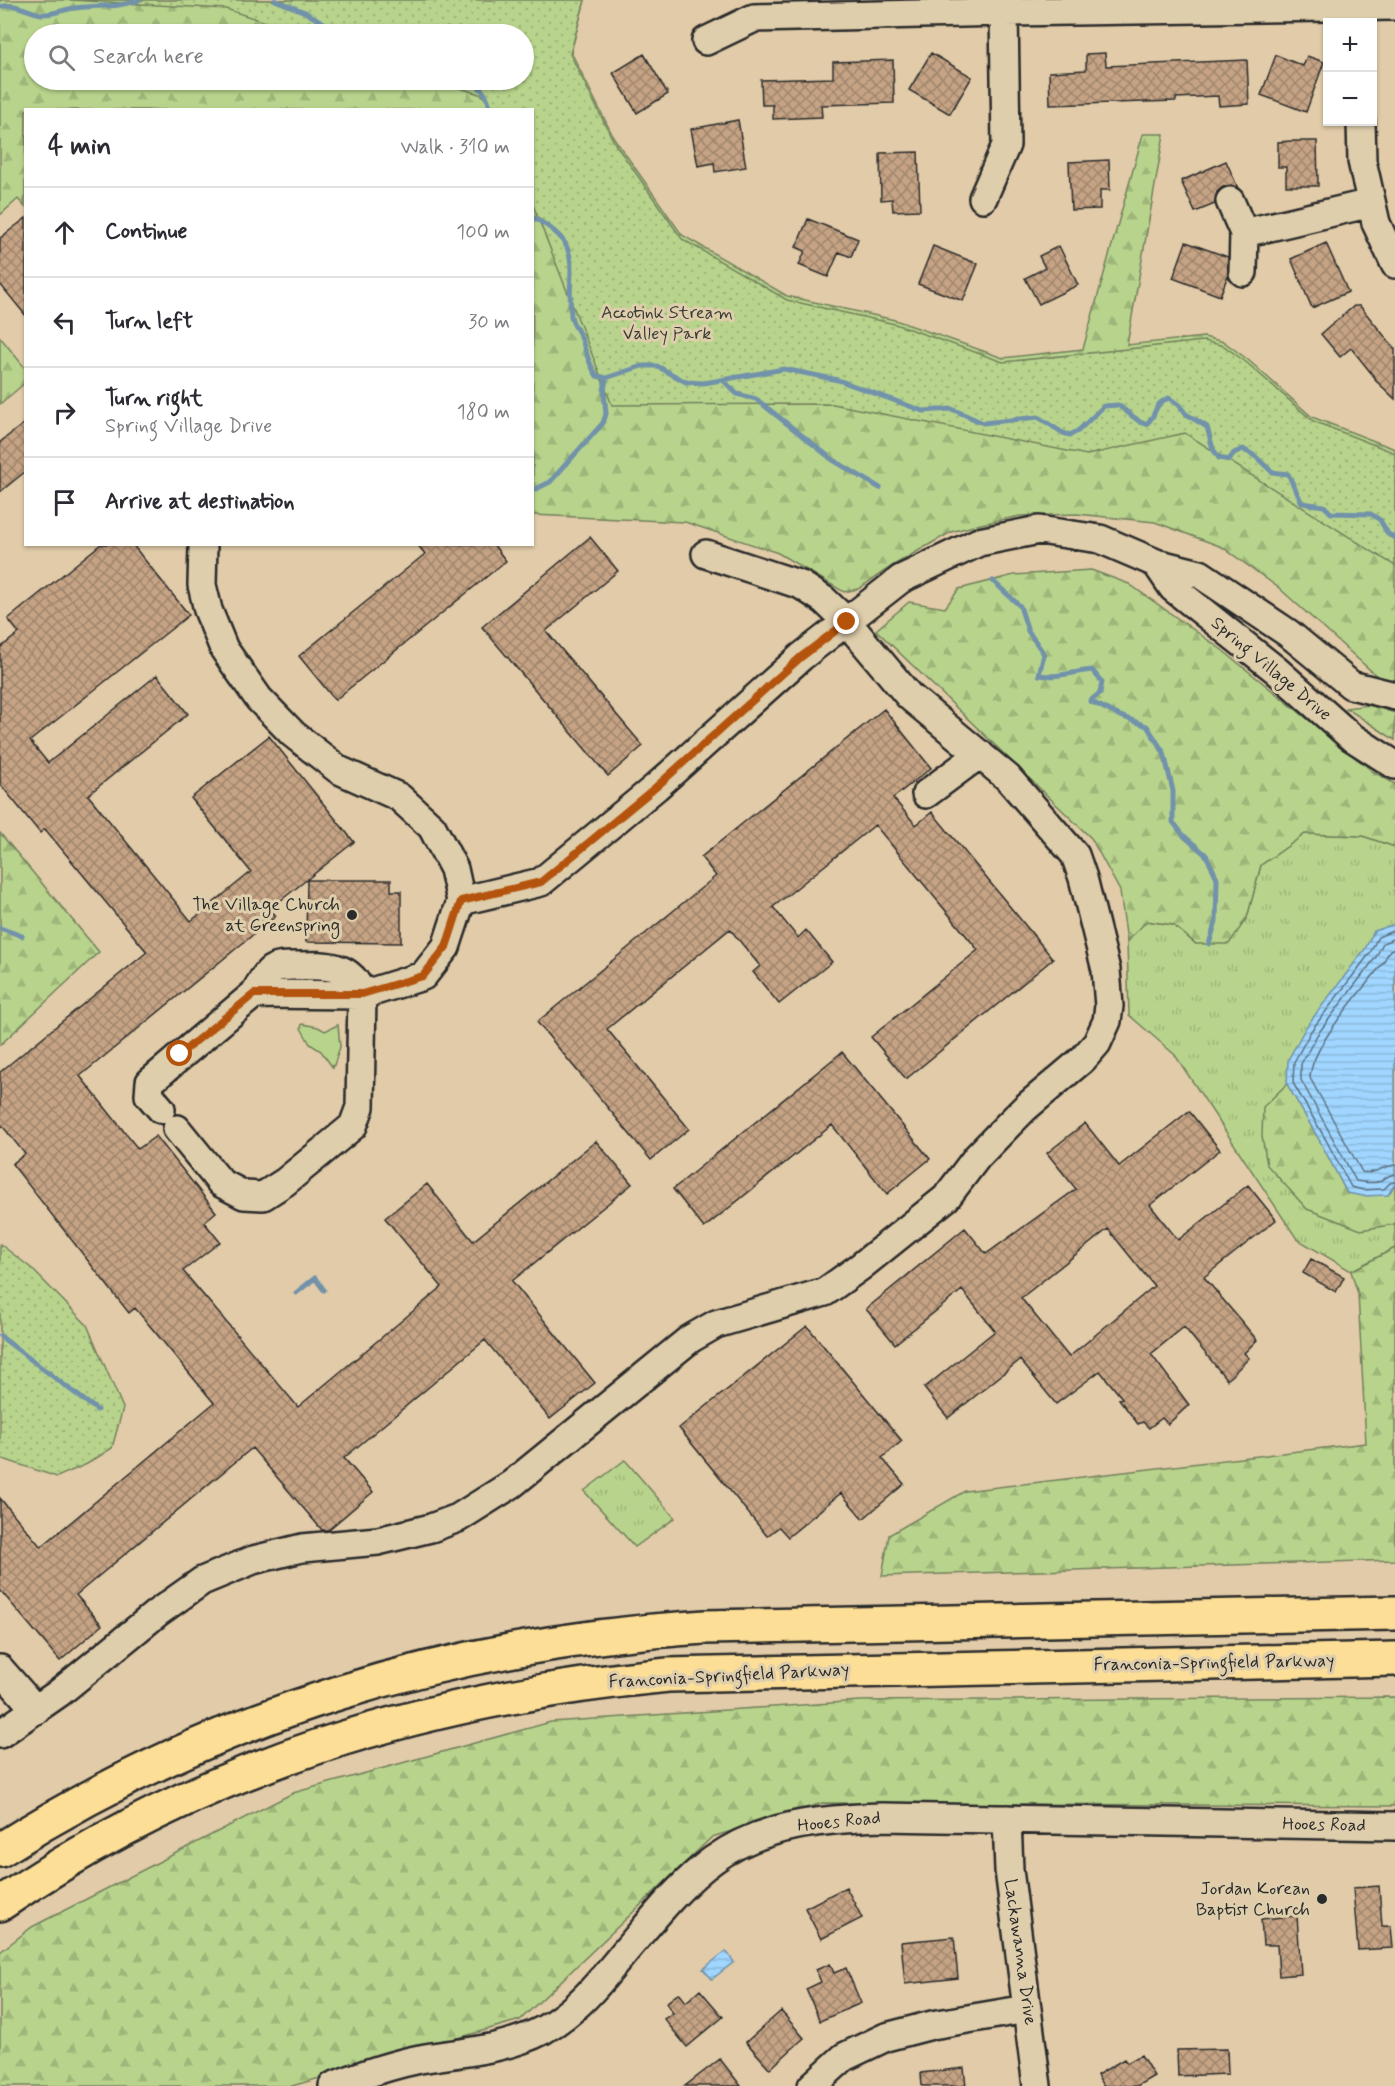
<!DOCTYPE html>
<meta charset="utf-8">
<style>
:root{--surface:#fff;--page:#f7f7f7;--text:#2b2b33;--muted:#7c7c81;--line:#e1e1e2}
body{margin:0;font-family:Mynerve,sans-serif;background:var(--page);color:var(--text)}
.controls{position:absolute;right:18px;top:18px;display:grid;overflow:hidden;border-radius:0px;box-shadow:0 2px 4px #0004}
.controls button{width:54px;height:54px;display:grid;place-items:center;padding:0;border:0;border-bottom:2px solid var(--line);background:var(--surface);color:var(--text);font:30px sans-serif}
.stop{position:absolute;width:18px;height:18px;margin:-14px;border:4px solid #b45309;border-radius:50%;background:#fff}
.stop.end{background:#b45309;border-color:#fff;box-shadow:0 2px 6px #0008}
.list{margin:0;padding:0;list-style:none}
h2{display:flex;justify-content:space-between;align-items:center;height:78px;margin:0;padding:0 24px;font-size:26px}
h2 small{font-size:20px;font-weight:400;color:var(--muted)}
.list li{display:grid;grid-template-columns:39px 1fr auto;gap:18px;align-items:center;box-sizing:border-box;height:90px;padding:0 24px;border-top:2px solid var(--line)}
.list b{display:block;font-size:22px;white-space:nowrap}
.list p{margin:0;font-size:20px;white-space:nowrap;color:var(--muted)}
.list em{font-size:20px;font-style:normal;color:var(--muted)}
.icon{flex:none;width:33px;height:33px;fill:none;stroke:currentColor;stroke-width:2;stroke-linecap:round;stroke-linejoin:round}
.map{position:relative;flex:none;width:1395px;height:2086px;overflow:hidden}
.search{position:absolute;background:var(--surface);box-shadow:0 2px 4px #0004;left:24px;top:24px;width:510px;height:66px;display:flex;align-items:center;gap:15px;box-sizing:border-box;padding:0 21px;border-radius:33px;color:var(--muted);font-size:22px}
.panel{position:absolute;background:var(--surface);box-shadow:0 2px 4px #0004;left:24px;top:108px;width:510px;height:438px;border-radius:0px}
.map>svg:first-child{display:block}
</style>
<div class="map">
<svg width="1395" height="2086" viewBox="0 0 1395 2086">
<defs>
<pattern id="grass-tufts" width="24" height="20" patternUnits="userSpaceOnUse" patternTransform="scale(1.5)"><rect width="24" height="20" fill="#b8d48c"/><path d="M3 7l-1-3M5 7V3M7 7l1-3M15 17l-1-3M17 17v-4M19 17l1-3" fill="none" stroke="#9eb679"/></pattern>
<pattern id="forest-firs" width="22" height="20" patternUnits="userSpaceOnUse" patternTransform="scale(1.5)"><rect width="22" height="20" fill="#b8d48c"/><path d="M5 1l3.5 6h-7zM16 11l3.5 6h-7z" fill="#9eb679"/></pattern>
<pattern id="park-dots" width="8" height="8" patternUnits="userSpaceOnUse" patternTransform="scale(1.5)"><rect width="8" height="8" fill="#b8d48c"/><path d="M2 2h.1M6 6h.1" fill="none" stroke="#9eb679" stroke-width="1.8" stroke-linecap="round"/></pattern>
<pattern id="water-rules" width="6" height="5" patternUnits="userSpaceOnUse" patternTransform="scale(1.5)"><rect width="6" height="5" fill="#a0d6ff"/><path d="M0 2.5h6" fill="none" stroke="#8ab8db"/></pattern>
<pattern id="building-cross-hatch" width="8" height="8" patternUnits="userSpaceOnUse" patternTransform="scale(1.5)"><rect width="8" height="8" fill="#c5a384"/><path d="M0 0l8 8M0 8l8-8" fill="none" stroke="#a0856c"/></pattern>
</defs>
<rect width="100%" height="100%" fill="#e1cba8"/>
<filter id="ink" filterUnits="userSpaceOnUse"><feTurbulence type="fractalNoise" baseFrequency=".0167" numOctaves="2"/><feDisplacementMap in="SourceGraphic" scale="12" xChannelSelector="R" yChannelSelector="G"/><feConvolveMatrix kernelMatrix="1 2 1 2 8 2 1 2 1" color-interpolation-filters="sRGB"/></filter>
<g filter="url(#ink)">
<path fill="url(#grass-tufts)" stroke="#72805c" stroke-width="1.5" d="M1305 834 1363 836 1395 847V1248L1351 1271 1297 1239 1175 1055 1129 1015 1127 941 1146 921 1173 925 1196 944 1247 918 1261 865Z
M625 1460 675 1518 635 1547 584 1491Z"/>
<path fill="url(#forest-firs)" stroke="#72805c" stroke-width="1.5" fill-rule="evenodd" d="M0 0H585L571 52 614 138 682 235 787 296 895 320 1003 358 1083 349 1143 134H1164L1127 345 1204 337 1224 342 1247 359 1312 417 1395 449V682L1378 677 1279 588 1222 547 1155 522 1077 514 1020 516 981 524 951 532 892 566 858 589 844 592 778 553 685 522 533 515 532 110H26L25 207 18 199 0 215ZM34 34H524V80H34Z
M0 337 25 368V383L0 404Z
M1091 570 1129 584 1222 650 1372 771 1395 784V847L1363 836 1305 834 1261 865 1247 918 1229 944H1196L1173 925 1147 921 1127 941 1120 891 1091 838 876 630 909 602 945 608 959 589 1014 575Z
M1369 705 1395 713V740L1346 708Z
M0 833 99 952 0 1045Z
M1287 1084 1321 1143 1347 1193 1388 1195 1395 1184V1224L1361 1230 1307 1209 1267 1165 1262 1136 1263 1107Z
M1395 1248V1560L882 1576 889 1535 965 1491 1366 1443 1358 1294 1351 1271Z
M1395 1697V1806L822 1803 712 1837 520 2020 292 2086H0V1952L32 1927 293 1793 551 1722 860 1701Z"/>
<path fill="url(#park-dots)" stroke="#72805c" stroke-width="1.5" d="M70 0H585L570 54 614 142 682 239 787 300 895 324 1003 362 1204 341 1224 346 1247 363 1313 421 1395 453V566L1185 433 1087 455 833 404 612 405 533 205 532 110 493 109 482 95 435 80H524V34H302L226 9Z
M0 1244 31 1268 87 1325 123 1408 112 1448 87 1464 57 1477 0 1458Z"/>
<path fill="#b8d48c" stroke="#72805c" stroke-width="1.5" d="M302 1024 318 1027 325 1031 338 1025 340 1047 333 1068 321 1051 310 1044 301 1028Z"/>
<path fill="url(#water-rules)" stroke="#7192aa" stroke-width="1.5" d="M1395 924V1184L1388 1195 1363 1196 1347 1193 1321 1143 1287 1084 1288 1060 1306 1027 1365 949 1374 931Z
M726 1951 734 1962 712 1979 703 1969Z"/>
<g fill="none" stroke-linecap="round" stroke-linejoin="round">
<path stroke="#5a6f80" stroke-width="1.5" d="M1395 930 1378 937 1370 953 1311 1031 1294 1062 1293 1083 1326 1140 1351 1187 1363 1190 1384 1189 1390 1183 1395 1182
M1395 938 1383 943 1376 957 1317 1035 1301 1064V1080L1356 1181C1362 1182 1375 1184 1381 1181 1387 1177 1388 1175 1395 1174
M1395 948 1390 950 1383 963C1362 991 1311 1045 1310 1078L1362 1172C1375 1175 1382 1166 1395 1165"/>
<path stroke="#7192aa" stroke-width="5" d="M275 0 305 12 342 34
M0 7C15 2 26 11 41 14 51 15 60 11 69 9 93 4 116 9 139 0
M469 80C481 88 489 95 490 110
M532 217C587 245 566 267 571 316 572 324 578 330 581 337 586 351 588 363 597 376L606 378 642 366H657L686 382 704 383 784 369 838 380 923 411 952 409 983 423 1038 417 1063 433 1070 435 1078 431 1104 406 1118 405 1140 422 1146 424C1158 415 1152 404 1169 398L1179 405 1186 414 1207 427 1213 449 1219 458 1229 460 1234 453 1243 449 1255 456 1272 472 1288 474 1302 503 1324 506 1331 513 1371 514 1380 520 1388 534 1395 538
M724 381 737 394 756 399 833 460 880 488
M532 491 550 482 603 423 606 414 604 391 606 378
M993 581 1020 606 1028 631 1044 654 1039 675C1057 678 1073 672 1092 670L1102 682 1100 693 1090 701 1118 715 1147 726 1164 753 1173 791V822L1184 836 1206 855 1217 878 1216 921 1209 944
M0 928 22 936
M296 1293 315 1278 324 1290
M0 1336 97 1410"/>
</g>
<path fill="url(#building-cross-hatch)" stroke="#2b2b2b" stroke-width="1.5" fill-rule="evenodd" d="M931 53 972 77 950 114 909 90Z
M1105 53 1106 66 1247 60 1249 104 1219 106 1218 96 1176 98V101L1050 105 1049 72 1086 70V54Z
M644 54 668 94 637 113 613 73Z
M1276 55 1303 66 1307 56 1324 62 1306 112 1261 95Z
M893 60 894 103 821 105 822 117 773 119V105H762L761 80 833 78V62Z
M738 120 746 167 715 172 714 163 698 166 691 129Z
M1291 141H1317L1318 186H1286V167H1278V142Z
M918 152 920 210 893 211 892 199 881 200 880 153Z
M1109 160 1110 190H1100V209L1071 210 1069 162Z
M1226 161 1238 188 1231 185 1223 187 1217 192 1215 204 1195 212 1181 181Z
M26 218V316L0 284V238Z
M808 219 858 239 851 257 839 252 828 277 799 265 805 251 796 247Z
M1186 242 1228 257V275L1220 296 1173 278Z
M1326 243 1348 292 1312 308 1291 259Z
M933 246 978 264 963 301 918 284Z
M1059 246 1078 285 1039 304 1025 278 1045 268 1039 256Z
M1354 306H1360L1395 349V399L1375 380 1376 379 1351 348 1340 357 1321 334Z
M26 422V471L0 492V442Z
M590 537 618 571 546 631 643 746 608 776 482 627Z
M101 544H132L189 615 30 741 48 763 157 675 188 714 88 795 191 921 251 872 191 798 269 736 354 842 270 909 276 916 80 1076 138 1149 156 1136 216 1212 204 1222 220 1242 183 1271 298 1407 442 1287 385 1218 427 1184 473 1241 596 1141 632 1184 512 1281 595 1383 550 1419 485 1340 344 1458 373 1492 328 1530H322L252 1448 76 1595 102 1625 60 1661 0 1590V1498L41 1547 214 1403 135 1308 129 1313 12 1164 25 1154 0 1123V1072L147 952 45 829 40 833 0 784V648L19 633 8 619Z
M417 544H493L506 561 335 700 299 656 425 554Z
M884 709 931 768 893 798 916 825 932 812 1053 959 906 1079 871 1037 978 950 875 825 773 907 798 938 806 930 832 962 779 1004 753 972 760 966 730 929 607 1029 689 1129 651 1160 537 1022 716 876 701 857Z
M307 880H391V891H401V943L306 942Z
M842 1052 930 1159 887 1194 832 1125 704 1228 673 1189Z
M1189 1111 1220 1150 1150 1205 1178 1240 1248 1185 1276 1220 1204 1277 1257 1340 1244 1353 1249 1358 1227 1380 1184 1327 1151 1354 1189 1405 1168 1424 1162 1418 1149 1428 1143 1422 1138 1424 1119 1399 1122 1398 1100 1371 1056 1404 1020 1360 948 1418 924 1388 995 1331 962 1290 895 1344 866 1309 965 1228 986 1254 1076 1189 1047 1153 1085 1123 1119 1166ZM1108 1229 1154 1286 1069 1357 1021 1298Z
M1311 1259 1344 1277 1336 1292 1303 1273Z
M807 1326 902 1441 882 1458 904 1484 863 1519 841 1493 788 1537 779 1527 767 1536 679 1428Z
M1379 1886 1382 1926H1391L1393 1948 1358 1950 1353 1888Z
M846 1887 862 1918 821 1939 805 1908Z
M1297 1916 1301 1974 1279 1976 1277 1945H1263L1261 1919Z
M954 1937 958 1978 905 1984 901 1942Z
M830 1964 834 1973 846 1968 861 2003 820 2021 806 1989 821 1982 816 1970Z
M700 1990 723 2017 687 2047 664 2019 673 2013 666 2003 679 1993 686 2002Z
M781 2011 804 2038 770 2069 746 2042Z
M1227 2049 1228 2074 1178 2076 1177 2050Z
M1141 2055 1154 2076 1137 2086H1103L1097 2075 1124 2059 1127 2063Z
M720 2059 741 2086H685Z
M964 2068 966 2086H922L921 2073Z"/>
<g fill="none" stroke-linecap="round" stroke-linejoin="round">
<defs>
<path id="minor" d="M706 41 754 18 1004 12 1395 6
M1361 122 1362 161 1376 223 1395 264
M983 198 1006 145 1004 12
M1230 201 1244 233 1243 272
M1244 233 1371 203
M203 544 202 585 208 610 224 649 259 699 293 734 339 770 399 797 432 827 454 869 461 901 446 947 423 976 362 995C352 964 326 965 299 966 290 966 278 965 271 970 264 975 259 987 254 994
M1156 563 1173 588 1276 670 1350 736 1395 765
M926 794 980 754
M461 901 541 882 656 787 801 657 901 579 979 542 1039 530 1100 539 1156 563 1200 574 1288 633 1351 685 1395 696
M161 1109 149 1095 150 1082 254 994 362 995 360 1107 353 1126 285 1182 263 1196 244 1195 221 1183 177 1129
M0 1669 36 1710
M0 1734 59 1693 157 1613 202 1581 253 1560 302 1548 378 1541 431 1528 458 1518 512 1484 690 1339 716 1324 825 1292 860 1267 946 1198 977 1157 1008 1125 1025 1108 1083 1059 1097 1043 1107 1021 1109 1006 1106 970 1083 878 1075 855 1008 778 909 696 847 622 824 600 801 585 706 554
M1007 1819 1009 1870 1037 2086
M333 2086C361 2075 390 2065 420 2059 462 2052 505 2050 543 2030 579 2010 602 1979 628 1948 654 1918 680 1884 713 1860 762 1824 823 1819 882 1817L1395 1826
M812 2086 844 2057 886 2037 932 2025 1027 2009"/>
<path id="major" d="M0 1850C217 1713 449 1643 705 1627L1395 1613
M0 1904C203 1765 426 1698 668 1675L1395 1659"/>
</defs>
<use href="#minor" stroke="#2b2b2b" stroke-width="32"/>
<use href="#major" stroke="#2b2b2b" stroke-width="38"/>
<use href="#minor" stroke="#dfceac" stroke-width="27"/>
<use href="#major" stroke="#fcde96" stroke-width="33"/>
</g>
</g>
<g fill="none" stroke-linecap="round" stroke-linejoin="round" filter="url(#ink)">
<path stroke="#b45309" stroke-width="8" d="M180 1054 254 994H362L423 976 446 947 461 901 541 882 656 787 801 657 847 622"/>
</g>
<g fill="#2b2b2b" stroke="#dfceac" stroke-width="2">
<circle cx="352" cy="915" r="6"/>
<circle cx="1322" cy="1899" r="6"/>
</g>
<g text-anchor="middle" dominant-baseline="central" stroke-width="6" stroke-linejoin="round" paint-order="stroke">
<g font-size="18" fill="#393c35" stroke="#dfceac">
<text x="667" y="313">Accotink Stream<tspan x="667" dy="21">Valley Park</tspan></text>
</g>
<g font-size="18" fill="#2b2b2b" stroke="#dfceac">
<text transform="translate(1271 669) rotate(40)">Spring Village Drive</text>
<text transform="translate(1214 1663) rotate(-1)">Franconia-Springfield Parkway</text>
<text transform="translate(729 1676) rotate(-3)">Franconia-Springfield Parkway</text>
<text transform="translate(839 1822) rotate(-6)">Hooes Road</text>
<text transform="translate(1324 1825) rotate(1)">Hooes Road</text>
<text transform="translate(1020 1952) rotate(82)">Lackawanna Drive</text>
</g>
<g font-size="18" fill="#2b2b2b" stroke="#dfceac" text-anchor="end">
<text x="340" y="905">The Village Church<tspan x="340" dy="21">at Greenspring</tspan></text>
<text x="1310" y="1889">Jordan Korean<tspan x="1310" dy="21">Baptist Church</tspan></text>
</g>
</g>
</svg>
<div class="controls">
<button>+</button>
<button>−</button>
</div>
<div class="stop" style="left:180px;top:1054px"></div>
<div class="stop end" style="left:847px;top:622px"></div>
<div class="search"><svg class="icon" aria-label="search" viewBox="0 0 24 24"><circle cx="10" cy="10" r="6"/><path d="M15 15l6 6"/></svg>Search here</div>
<section class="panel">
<h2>4 min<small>Walk · 310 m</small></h2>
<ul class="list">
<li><svg class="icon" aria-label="ahead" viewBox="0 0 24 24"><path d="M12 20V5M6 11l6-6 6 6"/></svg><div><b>Continue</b></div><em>100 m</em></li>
<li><svg class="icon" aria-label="left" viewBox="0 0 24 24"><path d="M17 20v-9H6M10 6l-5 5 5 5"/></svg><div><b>Turn left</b></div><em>30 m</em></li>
<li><svg class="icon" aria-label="right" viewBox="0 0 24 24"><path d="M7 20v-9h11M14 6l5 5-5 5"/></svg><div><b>Turn right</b><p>Spring Village Drive</p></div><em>180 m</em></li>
<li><svg class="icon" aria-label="arrive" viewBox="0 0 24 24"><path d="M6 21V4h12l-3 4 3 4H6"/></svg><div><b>Arrive at destination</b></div></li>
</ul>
</section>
</div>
